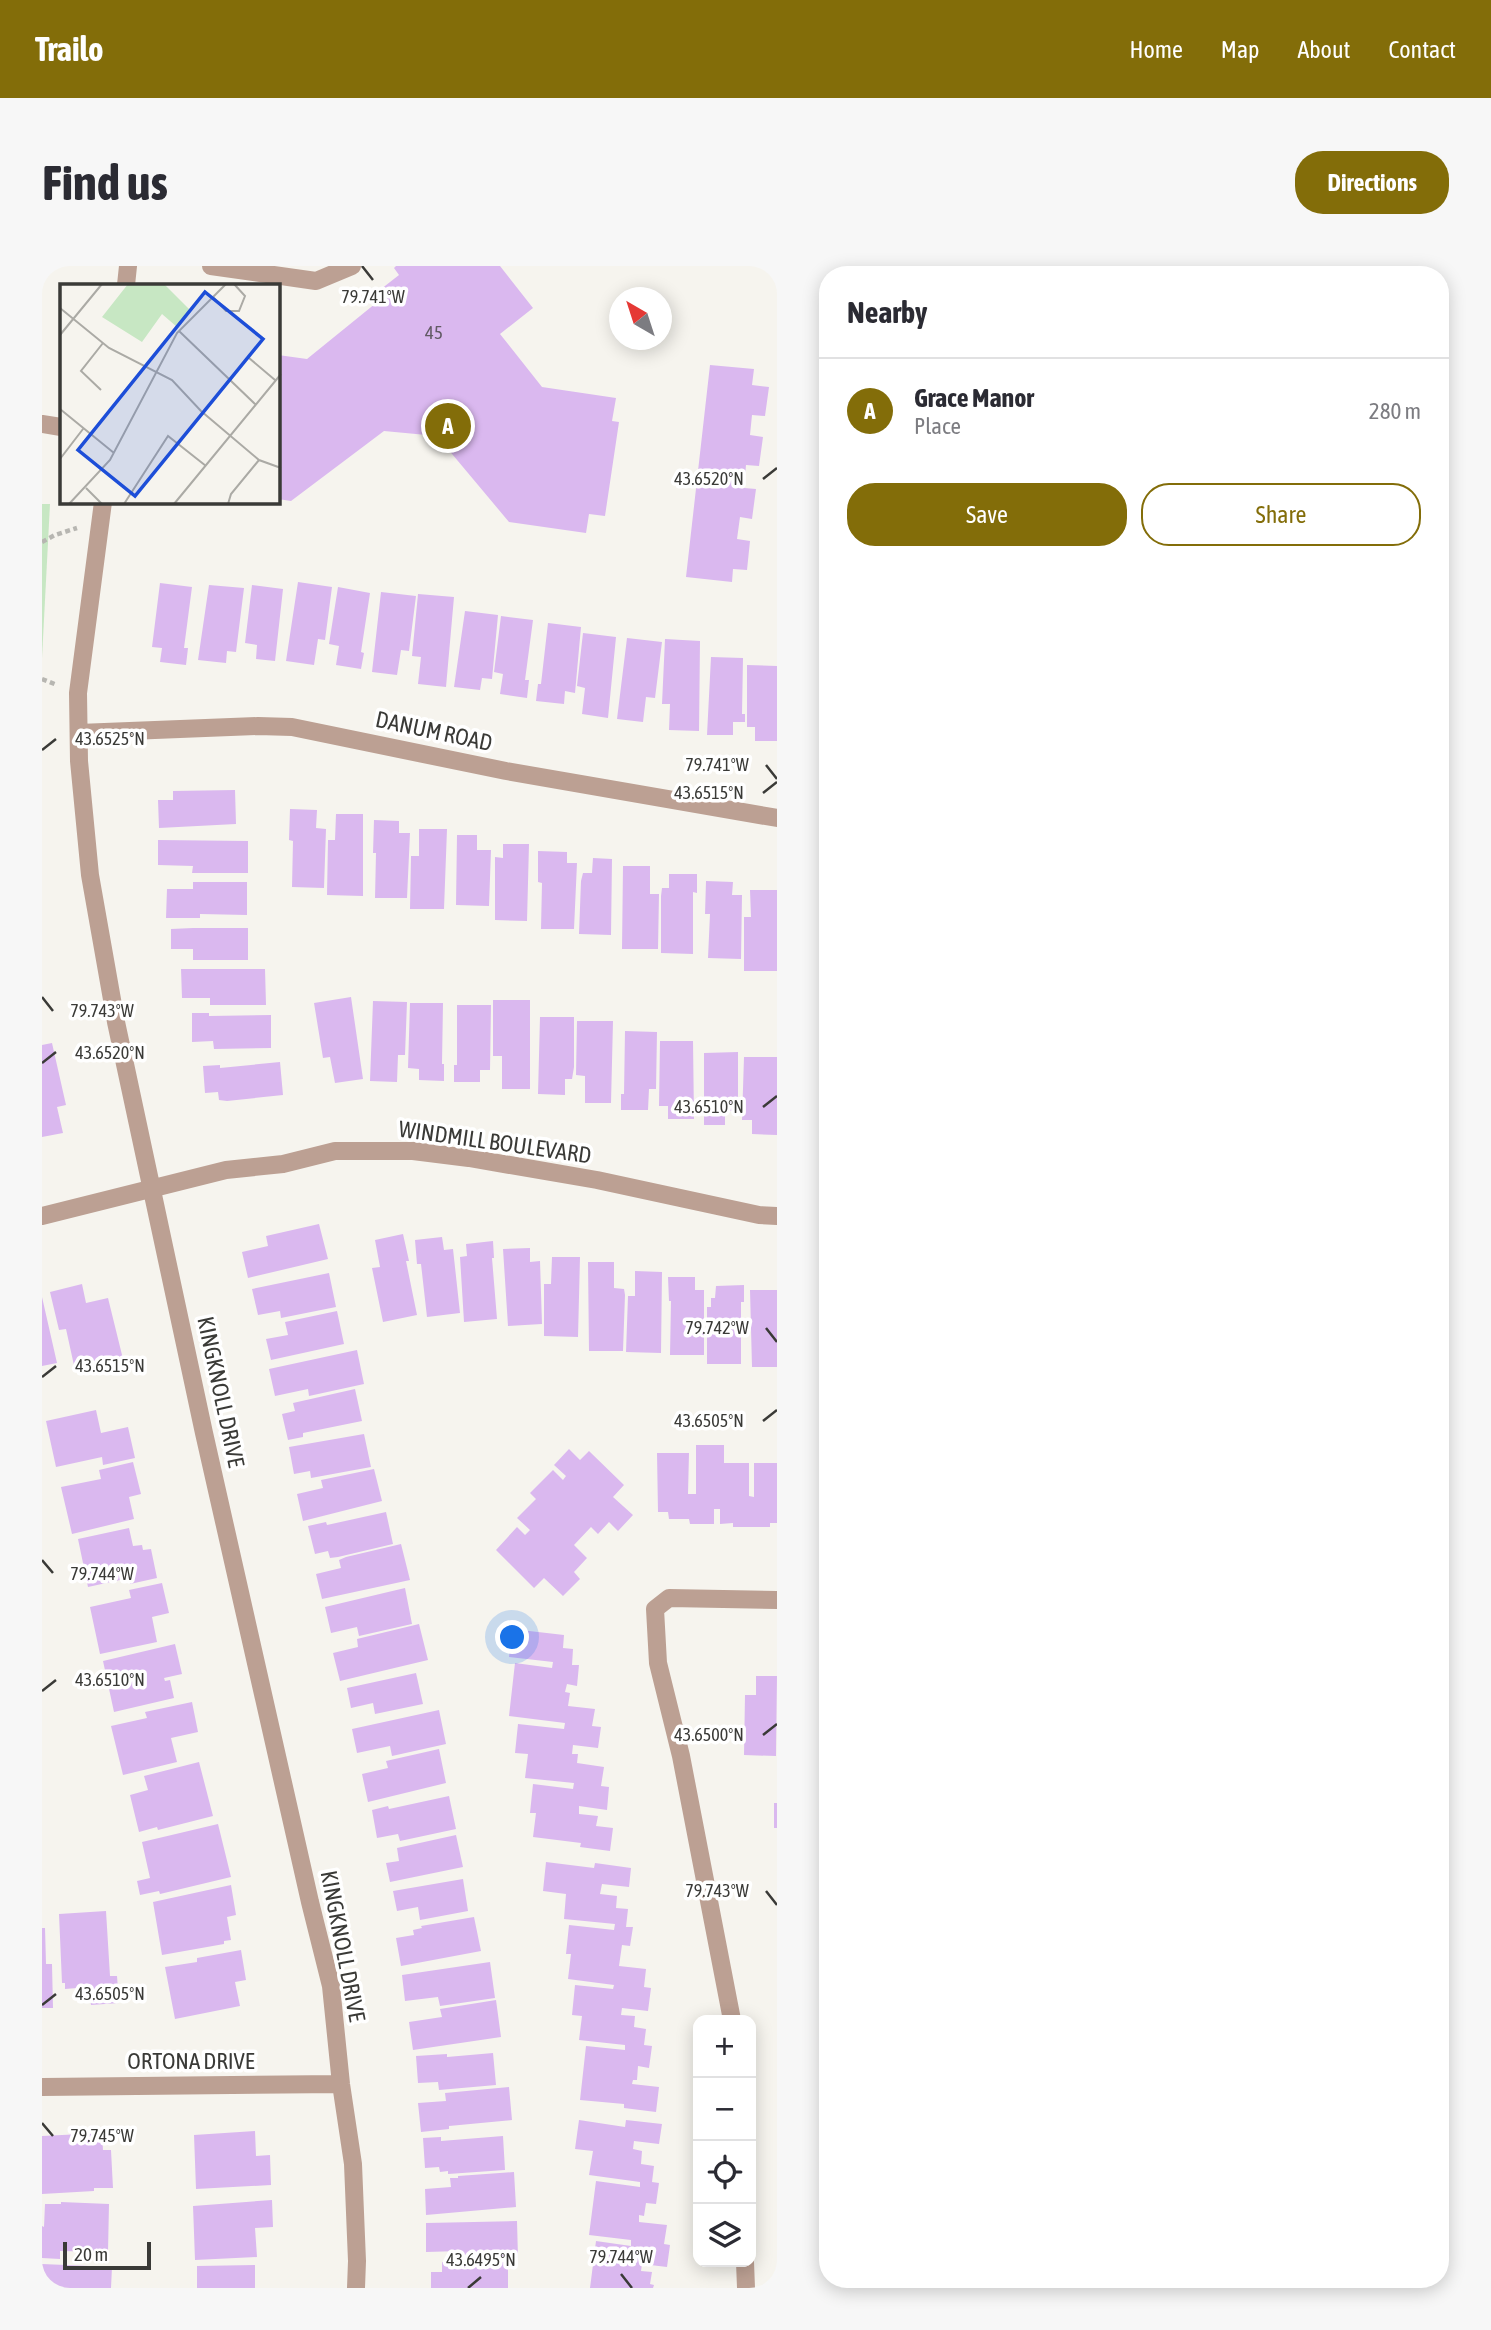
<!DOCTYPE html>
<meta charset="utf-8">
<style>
:root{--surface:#fff;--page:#f7f7f7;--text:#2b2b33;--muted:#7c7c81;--line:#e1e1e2;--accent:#836d09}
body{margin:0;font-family:"Asap Condensed",sans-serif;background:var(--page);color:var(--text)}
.controls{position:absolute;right:21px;bottom:21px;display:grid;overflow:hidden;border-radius:14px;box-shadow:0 4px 18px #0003}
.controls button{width:63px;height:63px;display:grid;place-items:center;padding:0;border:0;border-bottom:2px solid var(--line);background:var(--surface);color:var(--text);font:35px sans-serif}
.compass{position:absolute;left:567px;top:21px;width:63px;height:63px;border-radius:50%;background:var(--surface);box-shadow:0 4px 18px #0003;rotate:321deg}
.scale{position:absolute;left:21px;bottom:18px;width:88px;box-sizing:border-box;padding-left:7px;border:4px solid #3a3a37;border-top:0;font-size:19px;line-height:24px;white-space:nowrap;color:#3a3a37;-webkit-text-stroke:5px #fff;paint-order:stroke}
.you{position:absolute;left:471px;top:1372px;width:24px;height:24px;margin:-18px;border:5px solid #fff;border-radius:50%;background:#1a73e8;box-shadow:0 0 0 10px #1a73e833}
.badge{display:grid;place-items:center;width:46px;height:46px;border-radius:50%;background:var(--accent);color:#fff;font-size:23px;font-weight:700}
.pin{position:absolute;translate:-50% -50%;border:4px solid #fff;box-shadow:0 2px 7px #0006}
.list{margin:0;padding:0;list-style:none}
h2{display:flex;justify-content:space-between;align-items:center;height:91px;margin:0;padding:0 28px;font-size:30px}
h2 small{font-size:23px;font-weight:400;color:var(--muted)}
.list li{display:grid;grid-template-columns:46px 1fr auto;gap:21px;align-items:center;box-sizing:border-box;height:105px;padding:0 28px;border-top:2px solid var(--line)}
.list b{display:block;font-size:26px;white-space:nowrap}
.list p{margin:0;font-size:23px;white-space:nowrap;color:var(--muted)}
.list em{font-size:23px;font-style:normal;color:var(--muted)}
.actions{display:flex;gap:14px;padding:21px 28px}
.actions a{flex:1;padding:16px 0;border:2px solid var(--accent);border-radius:28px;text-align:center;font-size:24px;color:var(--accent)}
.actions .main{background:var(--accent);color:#fff}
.icon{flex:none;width:38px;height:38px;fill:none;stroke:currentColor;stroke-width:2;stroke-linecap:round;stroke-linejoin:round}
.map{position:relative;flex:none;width:735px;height:2022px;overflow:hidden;border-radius:28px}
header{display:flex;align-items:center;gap:42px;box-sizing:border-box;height:98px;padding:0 35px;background:var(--accent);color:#fff}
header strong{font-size:33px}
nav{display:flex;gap:38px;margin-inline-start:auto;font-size:24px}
.intro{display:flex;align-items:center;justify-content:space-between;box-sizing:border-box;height:168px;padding:0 42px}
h1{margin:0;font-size:49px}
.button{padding:18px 32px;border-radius:28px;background:var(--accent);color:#fff;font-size:24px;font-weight:700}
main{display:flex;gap:42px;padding:0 42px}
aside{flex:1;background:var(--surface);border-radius:28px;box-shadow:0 4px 18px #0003}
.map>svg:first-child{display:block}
</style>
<header>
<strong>Trailo</strong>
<nav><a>Home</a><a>Map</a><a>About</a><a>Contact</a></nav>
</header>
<div class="intro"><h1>Find us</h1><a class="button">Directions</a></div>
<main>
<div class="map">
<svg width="735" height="2022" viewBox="0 0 735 2022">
<rect width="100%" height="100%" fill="#f6f4ee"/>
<path fill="#c7e7c3" d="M0 238H8L0 392Z"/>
<path fill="#dab8ef" d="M354 0H458L491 42 458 68 500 121 574 132 570 155 577 156 563 250 547 248 544 267 467 256 395 170 342 165 249 235 236 233V89L265 93 339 33 334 27 357 9 352 2Z
M668 99 712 103 710 119 727 121 723 150 710 149 708 169 721 171 717 200 704 199 702 222 714 223 710 253 698 251 695 273 708 275 705 304 691 303 690 316 644 311Z
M256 316 290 321 283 374 276 373 272 399 244 395Z
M118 317 150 321 142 382H146L144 399 118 396 120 382 110 381Z
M167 319 202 322 194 386 185 385 184 397 156 394Z
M210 319 241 323 233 395 214 393 215 379 203 377Z
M296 321 328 327 319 386 322 387 319 403 294 399 297 380 287 378Z
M339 326 374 330 367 385 359 384 355 409 330 406Z
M376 328 412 331 404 421 376 418 379 391 370 390Z
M423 345 456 349 450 413 440 412 438 424 412 421Z
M459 350 491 354 483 414H487L485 432 458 428 461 408 452 406Z
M506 357 539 361 533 427 523 425 522 438 494 435 496 418H499Z
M541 367 574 371 566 452 540 448 543 422 535 420Z
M585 372 620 376 613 432 604 431 601 456 575 453Z
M623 373 658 375 657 465 627 464 628 438H620Z
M669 391 701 392 700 448H703V456H691V469H665Z
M705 399 735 400V475H713V461H705Z
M193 524 194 558 117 562 116 534H131V525Z
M248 543 275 544 274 562 284 563 282 622 250 621 251 575 247 574Z
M294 548H321V630L285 629 286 574H293Z
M332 554 357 555V567H368L365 632H333L334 587H331Z
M377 563H405L402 643H368L369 590H377Z
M415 569H435V584H449L447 640 414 639Z
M116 574 206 575V607H150L151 600 116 599Z
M461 578H487L485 655 453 654V591L461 592Z
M496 585 525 586V597H535L532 663H499L500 617 496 616Z
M551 592 570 593 569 669 537 668 539 615 541 607H550Z
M581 600H608V628H617L616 683H580Z
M627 608H655V627L651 626V688L619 687V630L620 622H627Z
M664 615 691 616 690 629H700L699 693 666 692 668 648H663Z
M151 616H205V649L158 648V652H124L125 623H151Z
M708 624H735V705H702V651H709Z
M151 662H206V694H151V683H129V663Z
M139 703H223L224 739H168V732H140Z
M309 731 321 813 293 817 288 791 281 792 272 737Z
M451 734H488V823H460V790H451Z
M331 735 365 736 363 789H356L355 816 328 815Z
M368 737H401L400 798H402V815L377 814V803L366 802Z
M415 739H449L448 804H438V816H412V799H415Z
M150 747H167V750L229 749V782L172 783 171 775 150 776Z
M498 751H532V801L530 813H523V829L496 828Z
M535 755H571L569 837H543V810L534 809Z
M583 765 615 766 614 823H607L606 844H579V828H582Z
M618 775H651L652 853H626V840H617Z
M10 777 24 839 15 841 21 867 0 871V779Z
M696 786V838H694V845H683V859H662V787Z
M702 791H735V869L710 868V854H700Z
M238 796 241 829 185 835 177 834 176 826 163 827 161 800 178 799V802Z
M277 958 286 993 206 1012 200 986 226 980 224 970Z
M361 968 367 995H364L375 1049 341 1056 330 1002 338 1001 333 974Z
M400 971 402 984 411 983 418 1047 385 1051 379 998H375L373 974Z
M451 975 452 992H450L455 1053 422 1056 418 991 425 990 424 978Z
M488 982V996L498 995 500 1058 466 1060 461 983Z
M510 991H538L536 1071 502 1070V1018H509Z
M546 996H572V1022L582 1023 583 1029 581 1085H547Z
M593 1005 620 1006 619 1087 584 1086 586 1030H593Z
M287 1007 294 1041 239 1052 238 1045 216 1049 210 1023Z
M626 1011H653V1024H662V1089H628L629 1035H627Z
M40 1018 44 1037 66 1032 81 1093 33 1104 24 1063 17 1064 8 1026Z
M702 1019V1036H699V1098H665V1041H669V1032H673L674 1020Z
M708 1024H735V1101H710Z
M0 1031 15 1097 0 1100Z
M295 1045 302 1078 229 1094 224 1073 246 1069 243 1056Z
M315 1084 322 1118 267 1130 266 1123 233 1130 227 1103Z
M313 1123 320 1155 261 1167V1171L246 1174 240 1148 253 1145 251 1137Z
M54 1144 59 1167 86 1161 93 1192 61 1199 60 1191 14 1201 4 1155Z
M322 1168 329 1201 269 1212 268 1205 252 1208 247 1181Z
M654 1179H682V1197H707V1230L712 1231V1197H735V1257H728V1261H691V1257L678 1258V1243H672V1258H648L647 1253H627L626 1246H616L615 1187H647L646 1228H654Z
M527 1183 538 1194 547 1185 582 1219 571 1231 591 1249 576 1265 567 1256 556 1268 549 1261 532 1279 545 1292 532 1306 538 1313 521 1330 502 1312 492 1322 454 1284 475 1261 483 1269 488 1264 475 1252 494 1233 488 1227 511 1204 521 1214 524 1210 512 1199Z
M91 1196 99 1228 87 1231 92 1253 30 1268 19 1221 59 1213 57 1204Z
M332 1203 340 1235 261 1255 255 1228 281 1222 279 1214Z
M344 1246 351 1278 296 1291 288 1292 286 1285 273 1288 266 1260 284 1256 285 1259Z
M87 1262 91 1280 100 1279 101 1284 109 1283 115 1312 88 1318 87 1312 46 1321 36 1273Z
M359 1278 368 1314 280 1333 274 1308 299 1302 297 1294 304 1291Z
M120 1317 127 1347 110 1351 115 1376 58 1388 48 1341 89 1332 87 1324Z
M363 1322 370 1358 317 1370 315 1361 289 1367 283 1341Z
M377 1358 386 1394 298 1415 291 1387 316 1381 315 1373Z
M470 1363 522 1369 521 1382 531 1383 530 1399H537L535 1420 525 1418 523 1426 528 1427 526 1440 553 1443 550 1460 559 1461 556 1482 531 1479 530 1488H536L535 1497 562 1501 559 1520 567 1521 565 1544 537 1540V1548L556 1550 554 1560 571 1562 568 1585 538 1581 539 1577 491 1571 494 1547H488L491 1518 531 1523 532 1517 483 1512 486 1488 473 1487 476 1458 522 1463 523 1457 467 1450 473 1397 510 1402 511 1396 467 1391Z
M133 1378 140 1408 122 1412 123 1415 128 1414 132 1432 72 1446 61 1395Z
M374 1407 381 1438 333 1448 331 1437 309 1442 305 1422Z
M714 1410H735L734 1490 702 1489 703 1429H714Z
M150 1436 156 1466 129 1472 135 1496 81 1509 69 1460 105 1452 103 1446Z
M397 1444 404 1478 350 1490 348 1480 315 1487 310 1463Z
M397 1483 404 1517 326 1536 320 1508 346 1502 344 1495Z
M157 1496 171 1550 116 1564 115 1561 97 1566 88 1529 106 1524 102 1510Z
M407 1530 414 1563 358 1575 356 1568 335 1572 330 1544 346 1540 347 1543Z
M732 1537H735V1562H732Z
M176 1558 189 1611 118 1628 117 1625 98 1629 95 1615 108 1612 100 1576Z
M414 1569 421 1601 348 1616 344 1597 357 1595 355 1582Z
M504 1596 552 1602 553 1597 589 1602 587 1621 560 1618 558 1628 575 1630 574 1642 586 1643 584 1661H591L588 1680 580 1679 577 1700 604 1703 602 1721 609 1722 606 1745 580 1742 579 1749 593 1750 592 1761 604 1763 602 1779 610 1780 607 1802 596 1800 595 1814H591L590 1818 617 1821 614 1846 582 1842V1838L538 1834 544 1780 583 1784V1779L537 1774 540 1750 530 1749 533 1719 571 1723 572 1719 526 1713 529 1688H524L527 1659 572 1664 573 1658 522 1653 524 1628 501 1625Z
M421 1613 426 1645 378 1654 376 1641 355 1645 351 1625Z
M189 1619 194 1649 185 1651 189 1674 182 1675V1678L120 1689 111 1636Z
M64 1645 68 1710H75L77 1737 49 1739 47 1721 23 1723V1717H20L17 1648Z
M432 1651 439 1685 359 1700 354 1672 372 1669 371 1664 380 1662 379 1660Z
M0 1662H3L4 1698H10L11 1742H0Z
M199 1684 204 1714 193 1716 198 1740 133 1753 123 1701 155 1696V1692Z
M448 1696 453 1732 398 1740 396 1731 363 1735 360 1709Z
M454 1734 459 1771 371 1784 367 1756 400 1751 398 1743Z
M451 1787 454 1819 397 1824 396 1816 376 1817 374 1790 405 1788V1791Z
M467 1821 470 1854 407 1860V1863L379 1866 376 1837 404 1835 403 1827Z
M537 1854 583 1861 584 1854 620 1858 617 1878 592 1875 591 1883 600 1885 599 1898 612 1900 610 1916 617 1917 614 1938 604 1937 602 1950 597 1949V1956L625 1959 622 1978 628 1979 625 2001 600 1998 599 2005 610 2006 608 2018 612 2019 611 2022H548L554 1975 589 1980V1974L547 1969 554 1915 598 1921V1916L547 1909 551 1885 533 1883Z
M213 1865 214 1890 228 1889 229 1919 154 1923 152 1869Z
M60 1867 61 1884H69L71 1922H52V1925L0 1928V1870Z
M461 1870 463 1904 406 1908V1905L398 1906 397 1901 383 1902 381 1872 399 1871V1875Z
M472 1906 474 1941 384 1949 383 1923 409 1921 408 1912H416V1910Z
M230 1934 231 1961 213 1962 215 1991 153 1994 151 1940Z
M19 1936 67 1938 66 1986 18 1985V1993L0 1992V1960L2 1961 3 1938H19Z
M475 1955 476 1992 418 1993V1985L384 1986V1957Z
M400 1996H466V2022H389V2006H400Z
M0 1998 70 2001 69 2022H0Z
M213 1999V2022H155V2000Z"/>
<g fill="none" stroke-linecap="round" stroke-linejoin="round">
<path stroke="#b7b6b1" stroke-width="4.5" stroke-dasharray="5 3.5" stroke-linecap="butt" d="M0 276 13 269 35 262
M0 413 15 419"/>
<path stroke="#bca093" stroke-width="18" d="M169 0 274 15 310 0
M84 19 86 0
M0 158 19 161
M61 236 36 427 37 495 48 609 74 756 162 1167 268 1636 289 1720 299 1818 311 1898 315 1995 314 2022
M37 467 216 460 250 461 464 505 735 552
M0 950 184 904 241 898 293 885H371L427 892 555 914 717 949 735 950
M690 1754 639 1490 616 1397 613 1343 627 1332 735 1334
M0 1821 299 1818
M703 1996 704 2022"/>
</g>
<path fill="none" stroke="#3a3a37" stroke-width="2.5" d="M320 0 331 14M721 213 735 202M0 484 14 473M724 499 735 513M721 527 735 516M0 731 11 745M0 797 14 786M721 841 735 830M724 1062 735 1076M0 1111 14 1100M721 1155 735 1144M0 1294 11 1307M0 1425 14 1414M721 1469 735 1458M724 1625 735 1639M0 1739 14 1728M0 1857 11 1870M579 2008 590 2022M426 2022 439 2011"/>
<g text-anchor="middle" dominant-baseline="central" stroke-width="7" stroke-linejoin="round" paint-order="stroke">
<g font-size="19" fill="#625a65">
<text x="392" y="66">45</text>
</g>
<g font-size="23" fill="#3a3a37" stroke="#fff">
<text transform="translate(392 465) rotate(12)">DANUM ROAD</text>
<text transform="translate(453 876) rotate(8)">WINDMILL BOULEVARD</text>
<text transform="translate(179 1126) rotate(78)">KINGKNOLL DRIVE</text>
<text transform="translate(301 1680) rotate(79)">KINGKNOLL DRIVE</text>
<text x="149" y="1795">ORTONA DRIVE</text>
</g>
</g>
<g transform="translate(18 18)">
<rect width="220" height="220" fill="#f6f4ee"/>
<path d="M68 0H104L131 27 117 43 102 30 82 58 42 33Z" fill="#c7e7c3"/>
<path fill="none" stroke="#abaaa5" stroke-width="2" d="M153 13 166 27H179L185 12 174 0M0 24 49 64 112 96 141 127 199 176 221 184M119 47 196 121M0 51 42 0M189 74 215 96M41 106 21 87 43 59M0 125 54 169M0 175 23 145M26 204 42 220M9 220 50 176 117 49 166 0M64 220 108 152 146 182M114 220 221 90M168 220 171 210 199 176"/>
<path fill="#1d4ed8" fill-opacity="0.15" stroke="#1d4ed8" stroke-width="3.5" d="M145 8 203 55 75 212 18 166Z"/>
<rect width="220" height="220" fill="none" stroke="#3a3a37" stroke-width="3.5"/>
</g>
<g font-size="18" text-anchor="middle" fill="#3a3a37" stroke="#fff" stroke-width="7" stroke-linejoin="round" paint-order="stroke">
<text x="331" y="37">79.741°W</text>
<text x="667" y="219">43.6520°N</text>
<text x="68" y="479">43.6525°N</text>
<text x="675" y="505">79.741°W</text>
<text x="667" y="533">43.6515°N</text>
<text x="60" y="751">79.743°W</text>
<text x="68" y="793">43.6520°N</text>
<text x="667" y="847">43.6510°N</text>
<text x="675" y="1068">79.742°W</text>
<text x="68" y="1106">43.6515°N</text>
<text x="667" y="1161">43.6505°N</text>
<text x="60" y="1314">79.744°W</text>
<text x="68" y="1420">43.6510°N</text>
<text x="667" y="1475">43.6500°N</text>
<text x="675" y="1631">79.743°W</text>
<text x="68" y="1734">43.6505°N</text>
<text x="60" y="1876">79.745°W</text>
<text x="579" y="1997">79.744°W</text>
<text x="439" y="2000">43.6495°N</text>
</g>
</svg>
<div class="controls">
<button>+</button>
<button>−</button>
<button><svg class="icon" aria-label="locate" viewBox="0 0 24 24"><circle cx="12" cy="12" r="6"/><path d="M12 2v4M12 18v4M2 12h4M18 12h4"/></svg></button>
<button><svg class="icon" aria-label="layers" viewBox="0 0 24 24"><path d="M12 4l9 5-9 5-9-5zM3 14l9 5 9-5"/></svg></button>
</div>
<svg class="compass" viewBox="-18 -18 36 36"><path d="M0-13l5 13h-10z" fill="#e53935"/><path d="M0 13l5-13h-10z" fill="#7c7c81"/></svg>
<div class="scale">20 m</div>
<div class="you"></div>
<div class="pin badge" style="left:406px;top:160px">A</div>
</div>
<aside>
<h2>Nearby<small></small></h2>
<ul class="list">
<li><span class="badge">A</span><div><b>Grace Manor</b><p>Place</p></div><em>280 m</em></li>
</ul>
<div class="actions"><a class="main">Save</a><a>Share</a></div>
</aside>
</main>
